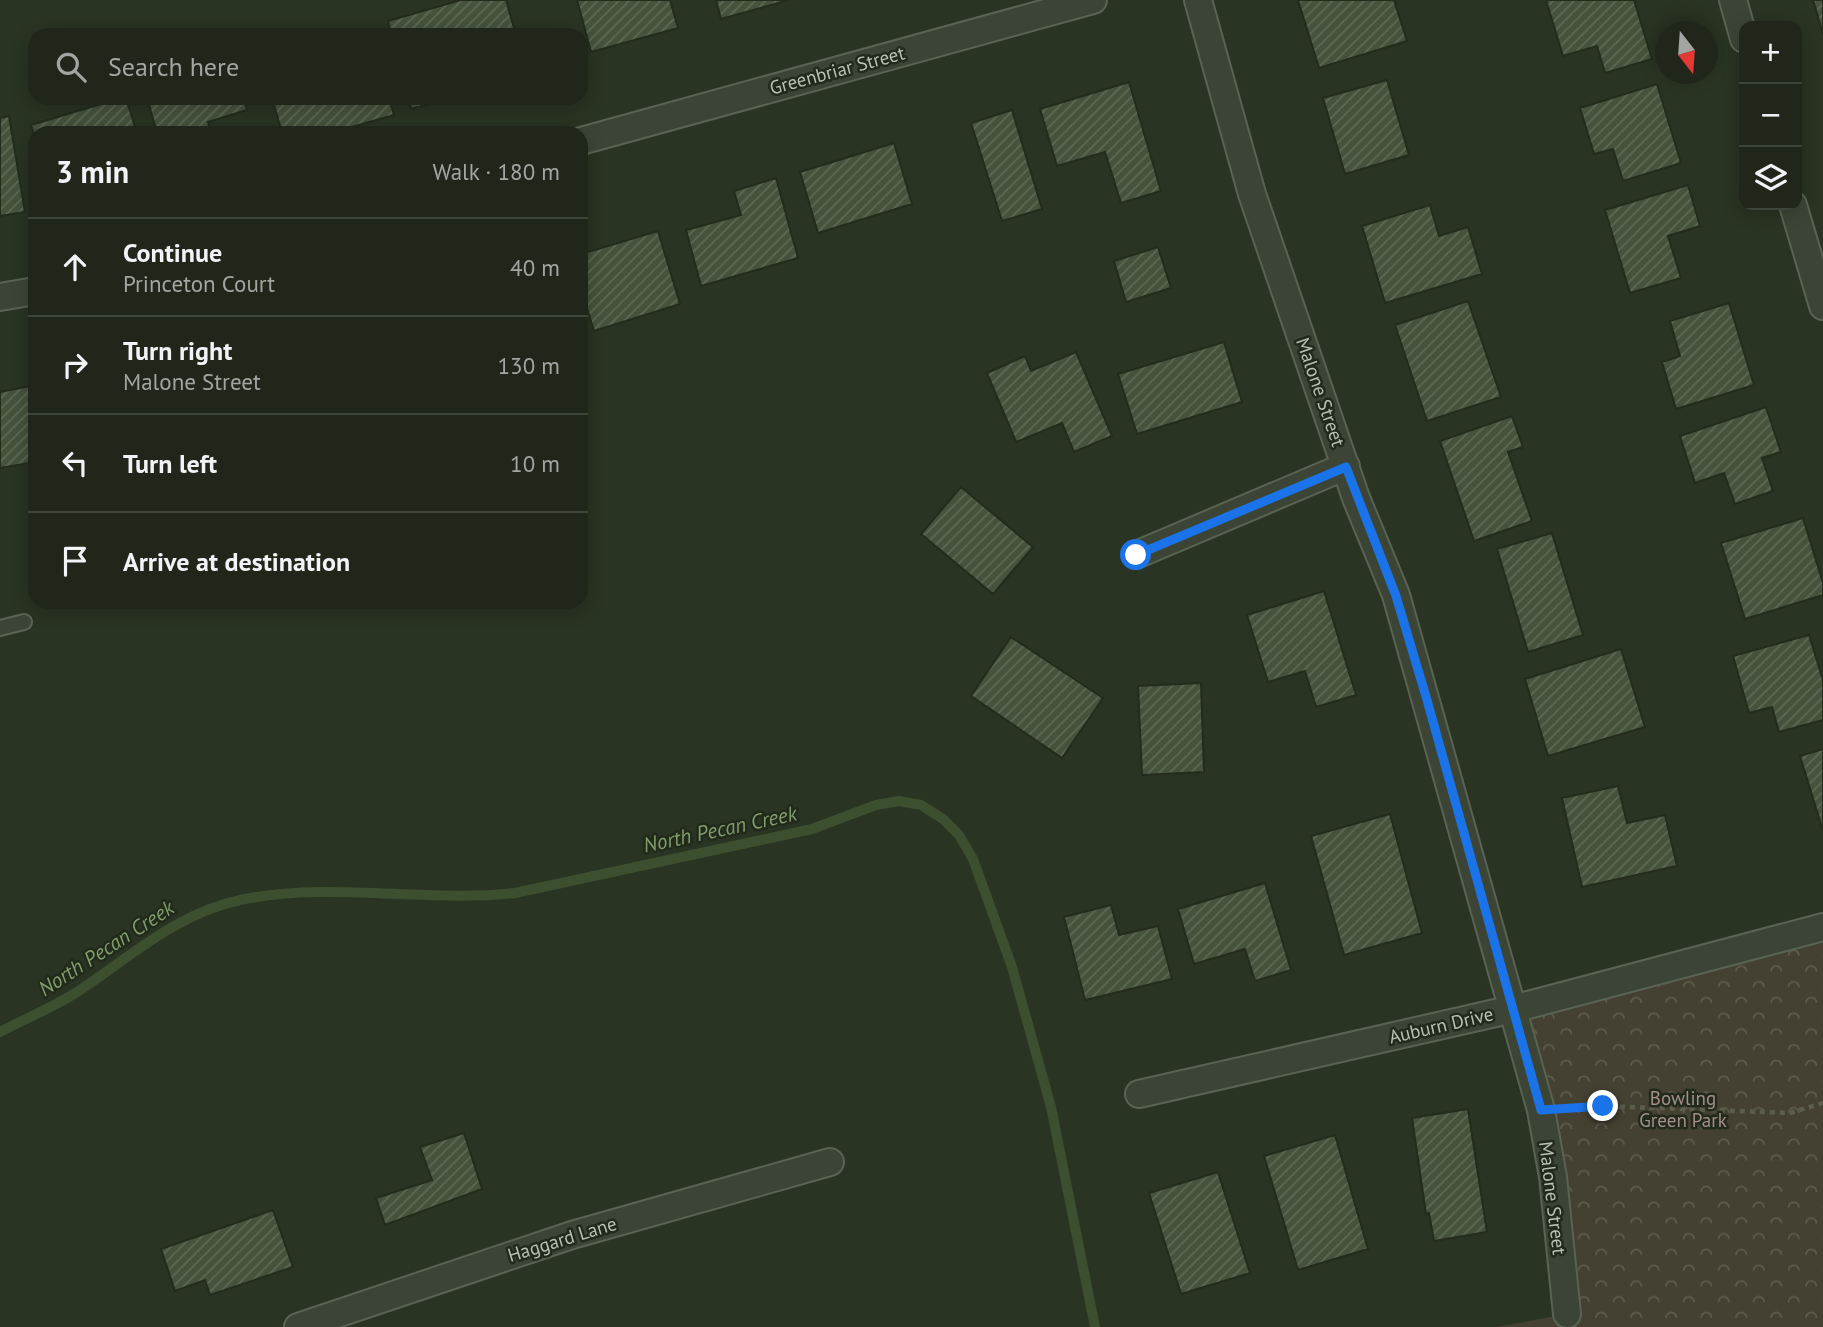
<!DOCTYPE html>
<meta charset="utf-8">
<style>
:root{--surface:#20271a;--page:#2d3327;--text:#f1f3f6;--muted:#a2a5a2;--line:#3d4439}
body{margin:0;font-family:"PT Sans",sans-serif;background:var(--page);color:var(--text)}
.controls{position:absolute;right:21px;top:21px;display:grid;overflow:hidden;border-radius:14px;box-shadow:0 4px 18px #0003}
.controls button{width:63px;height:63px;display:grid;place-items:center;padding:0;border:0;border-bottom:2px solid var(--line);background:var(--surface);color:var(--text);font:35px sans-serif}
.compass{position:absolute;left:1655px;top:21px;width:63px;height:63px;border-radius:50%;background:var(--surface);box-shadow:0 4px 18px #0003;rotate:163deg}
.stop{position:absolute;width:21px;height:21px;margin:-16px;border:5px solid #1a73e8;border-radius:50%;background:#fff}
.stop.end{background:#1a73e8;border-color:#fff;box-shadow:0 2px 7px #0008}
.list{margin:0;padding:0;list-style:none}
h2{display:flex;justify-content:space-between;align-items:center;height:91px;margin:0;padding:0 28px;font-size:30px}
h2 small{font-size:23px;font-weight:400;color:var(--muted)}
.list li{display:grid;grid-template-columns:46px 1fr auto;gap:21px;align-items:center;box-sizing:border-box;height:98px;padding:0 28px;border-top:2px solid var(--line)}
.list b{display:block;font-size:26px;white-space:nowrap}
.list p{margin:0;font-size:23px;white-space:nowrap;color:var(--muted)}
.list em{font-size:23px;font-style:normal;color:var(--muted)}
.icon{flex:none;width:38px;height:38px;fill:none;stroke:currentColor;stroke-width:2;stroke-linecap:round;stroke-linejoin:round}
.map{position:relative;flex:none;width:1823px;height:1327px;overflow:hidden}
.search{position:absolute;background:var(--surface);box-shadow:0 4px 18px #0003;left:28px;top:28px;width:560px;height:77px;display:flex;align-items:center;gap:18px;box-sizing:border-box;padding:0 24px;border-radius:21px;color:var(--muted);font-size:26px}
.panel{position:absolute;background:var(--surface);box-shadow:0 4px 18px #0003;left:28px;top:126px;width:560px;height:483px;border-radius:21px}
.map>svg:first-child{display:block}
</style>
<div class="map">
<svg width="1823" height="1327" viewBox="0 0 1823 1327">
<defs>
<pattern id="park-crowns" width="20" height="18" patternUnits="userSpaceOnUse" patternTransform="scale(1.75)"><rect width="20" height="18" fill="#454132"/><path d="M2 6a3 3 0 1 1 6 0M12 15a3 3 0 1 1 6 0" fill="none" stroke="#5e5b4d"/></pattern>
<pattern id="building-hatch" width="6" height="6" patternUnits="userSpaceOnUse" patternTransform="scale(1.75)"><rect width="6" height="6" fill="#45523c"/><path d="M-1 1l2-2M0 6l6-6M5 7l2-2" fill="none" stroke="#5e6956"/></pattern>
</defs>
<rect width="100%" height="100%" fill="#2a3422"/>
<path fill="url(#park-crowns)" d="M1823 927V1327H1497L1566 1314 1513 1009Z"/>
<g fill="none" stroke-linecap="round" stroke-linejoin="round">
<path stroke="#3c4f2f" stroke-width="10" d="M0 1032C26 1018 55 1007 80 990 131 956 178 913 240 900 331 881 424 903 515 893L812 829 876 805 899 801 921 805 943 819 959 835 973 859 1012 967 1051 1107 1095 1327"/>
</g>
<path fill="url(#building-hatch)" stroke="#232c1d" stroke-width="2" d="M506 0 516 35H391L388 21 461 0Z
M577 0H670L678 28 591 52Z
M716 0H789L721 19Z
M1298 0H1394L1407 41 1319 68Z
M1546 0H1634L1652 59 1605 73 1597 46 1563 56Z
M1813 0H1823V34Z
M1387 80 1409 155 1345 174 1323 98Z
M1129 82 1161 191 1121 203 1105 152 1057 166 1040 109Z
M1657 84 1681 163 1623 181 1613 149 1594 154 1580 108Z
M121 98H126L137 133H35V137L31 125Z
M147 98H244L247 110 208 122 211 133H157Z
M272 98H389L394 115 331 133H282Z
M409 98H451L411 109Z
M1012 110 1042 209 1002 221 971 123Z
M9 116 25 212 0 216V118Z
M894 143 912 204 818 233 800 172Z
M776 178 798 258 701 286 686 230 741 215 734 191Z
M1688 185 1700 226 1668 236 1681 278 1630 293 1605 210Z
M1430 205 1439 236 1468 227 1482 274 1385 303 1362 226Z
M658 231 680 304 594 331 581 289V254Z
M1158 247 1171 288 1126 302 1114 261Z
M1468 301 1501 397 1427 421 1395 325Z
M1729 303 1754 385 1676 409 1662 362 1680 356 1670 321Z
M1224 342 1242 402 1137 434 1118 374Z
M1076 352 1112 436 1074 452 1062 423 1016 442 987 373 1025 356 1031 371Z
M35 385V462L0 468V392Z
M1766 407 1781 452 1762 458 1773 491 1735 504 1724 473 1695 483 1680 436Z
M1512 416 1523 447 1508 452 1532 521 1474 541 1440 441Z
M961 487 1033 547 993 594 921 534Z
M1803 518 1823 583V595L1745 619 1721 543Z
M1552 533 1583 635 1528 652 1497 549Z
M1324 591 1356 695 1316 707 1305 671 1268 682 1247 615Z
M1809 635 1823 680V720L1779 732 1772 707 1749 713 1733 656Z
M1011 637 1103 698 1062 758 971 696Z
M1621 649 1645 727 1548 756 1525 679Z
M1201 683 1204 772 1142 775 1138 686Z
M1823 749V831L1800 756Z
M1618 786 1627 823 1665 815 1677 866 1582 887 1562 798Z
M1390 814 1422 933 1344 955 1311 836Z
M1265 883 1291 970 1255 981 1245 949 1194 964 1178 909Z
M1111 905 1119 935 1158 926 1172 979 1085 1000 1064 917Z
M1468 1109 1487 1232 1434 1241 1429 1213 1426 1214 1412 1118Z
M464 1133 482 1189 385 1225 376 1198 432 1180 420 1147Z
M1335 1135 1368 1249 1298 1270 1264 1156Z
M1218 1172 1250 1273 1181 1294 1149 1193Z
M273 1210 293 1267 210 1295 205 1280 175 1291 161 1249Z"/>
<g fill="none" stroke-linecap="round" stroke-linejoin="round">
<defs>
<path id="service" d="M0 628 24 622"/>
<path id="minor" d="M1198 0 1252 194 1356 498 1396 595 1541 1110 1553 1177 1567 1314
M1733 0 1744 39
M581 141 1093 0
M1793 205 1823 306
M0 297 35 291
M1136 555 1346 466
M1139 1094 1513 1009 1823 927
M298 1327 572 1235 830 1162"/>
</defs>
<use href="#service" stroke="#596353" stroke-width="18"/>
<use href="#minor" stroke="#596353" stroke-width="30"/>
<path stroke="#5b5e4c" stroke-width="4.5" stroke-dasharray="5 5" stroke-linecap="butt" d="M1570 1108 1603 1106 1790 1113 1823 1103"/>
<use href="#service" stroke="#3c4535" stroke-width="14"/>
<use href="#minor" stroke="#3c4535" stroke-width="26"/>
</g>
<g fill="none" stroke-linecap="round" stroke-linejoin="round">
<path stroke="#1a73e8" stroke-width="9" d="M1136 555 1346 467 1396 596 1427 700 1541 1110 1603 1106"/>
</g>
<g text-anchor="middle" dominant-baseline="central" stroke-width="5" stroke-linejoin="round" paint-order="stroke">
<g font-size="19" fill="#b6c2b0" stroke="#212a1b">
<text transform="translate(837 70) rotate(-15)">Greenbriar Street</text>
<text transform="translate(1321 392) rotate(71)">Malone Street</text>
<text transform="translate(1441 1025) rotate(-13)">Auburn Drive</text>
<text transform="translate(1553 1198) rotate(83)">Malone Street</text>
<text transform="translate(562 1239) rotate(-17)">Haggard Lane</text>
</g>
<g font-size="19" fill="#a58f88" stroke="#212a1b">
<text x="1683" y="1098">Bowling<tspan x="1683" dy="22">Green Park</tspan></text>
</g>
<g font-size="21" font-style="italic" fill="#819d6c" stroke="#212a1b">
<text transform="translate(720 829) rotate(-12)">North Pecan Creek</text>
<text transform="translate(106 948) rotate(-33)">North Pecan Creek</text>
</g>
</g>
</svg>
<div class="controls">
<button>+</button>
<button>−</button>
<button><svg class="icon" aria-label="layers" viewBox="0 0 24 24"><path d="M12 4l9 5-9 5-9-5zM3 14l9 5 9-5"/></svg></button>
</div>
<svg class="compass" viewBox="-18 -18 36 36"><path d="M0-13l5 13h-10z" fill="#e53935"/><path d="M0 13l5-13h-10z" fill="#a2a5a2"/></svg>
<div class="stop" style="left:1136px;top:555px"></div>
<div class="stop end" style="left:1603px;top:1106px"></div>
<div class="search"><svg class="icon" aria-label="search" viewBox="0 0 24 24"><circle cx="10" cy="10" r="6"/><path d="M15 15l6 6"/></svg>Search here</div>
<section class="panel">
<h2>3 min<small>Walk · 180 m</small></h2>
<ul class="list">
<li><svg class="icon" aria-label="ahead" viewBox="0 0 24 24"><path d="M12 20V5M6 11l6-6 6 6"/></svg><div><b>Continue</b><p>Princeton Court</p></div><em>40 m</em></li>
<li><svg class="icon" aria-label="right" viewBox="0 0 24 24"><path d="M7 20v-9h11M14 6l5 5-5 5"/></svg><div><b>Turn right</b><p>Malone Street</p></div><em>130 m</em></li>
<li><svg class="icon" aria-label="left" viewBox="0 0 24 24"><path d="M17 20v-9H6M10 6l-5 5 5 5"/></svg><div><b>Turn left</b></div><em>10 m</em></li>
<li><svg class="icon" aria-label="arrive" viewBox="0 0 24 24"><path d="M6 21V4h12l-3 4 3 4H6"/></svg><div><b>Arrive at destination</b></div></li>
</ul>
</section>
</div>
